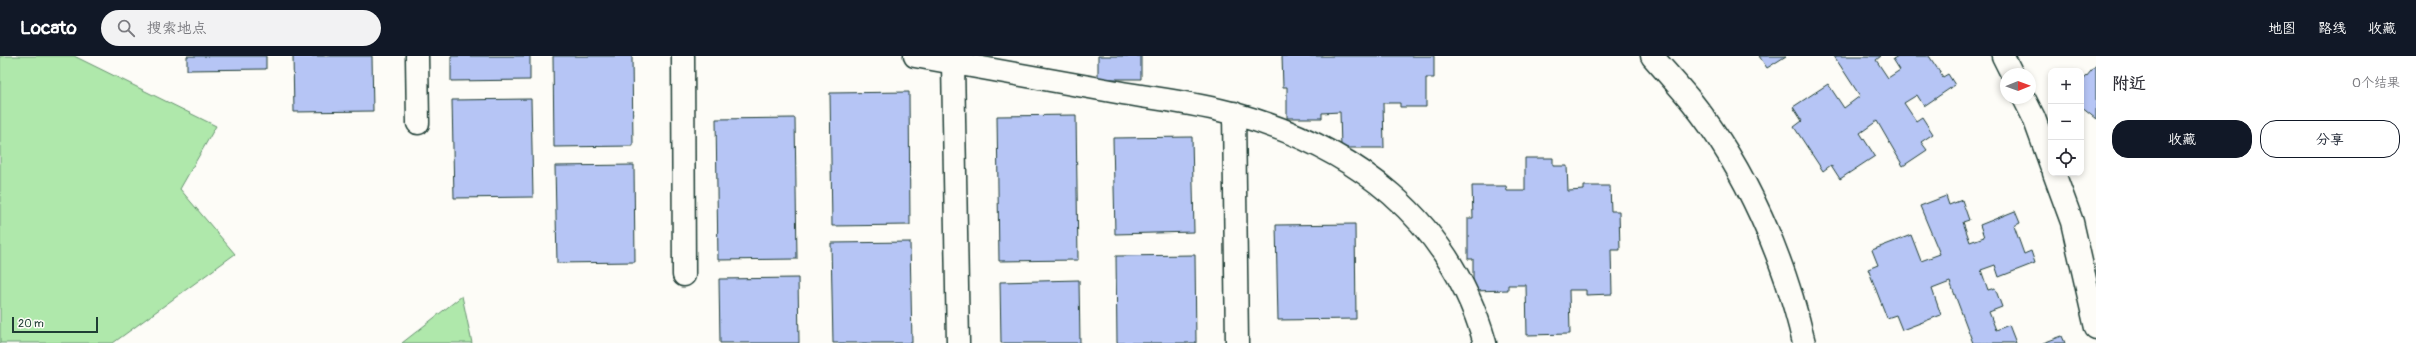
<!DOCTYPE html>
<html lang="zh">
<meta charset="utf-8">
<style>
:root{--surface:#fff;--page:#f2f2f3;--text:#2b2b33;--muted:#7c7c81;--line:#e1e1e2;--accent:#111827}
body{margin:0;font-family:Pangolin,"LXGW WenKai TC",sans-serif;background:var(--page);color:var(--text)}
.controls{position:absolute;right:12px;top:12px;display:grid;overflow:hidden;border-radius:8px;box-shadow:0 2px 6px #0003}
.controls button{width:36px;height:36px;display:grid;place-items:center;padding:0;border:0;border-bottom:1px solid var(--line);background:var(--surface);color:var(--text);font:20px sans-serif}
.compass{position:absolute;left:2000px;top:12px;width:36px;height:36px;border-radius:50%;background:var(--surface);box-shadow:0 2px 6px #0003;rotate:89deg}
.scale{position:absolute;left:12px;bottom:10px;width:86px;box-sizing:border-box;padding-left:4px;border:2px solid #1f3d34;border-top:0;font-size:11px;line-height:14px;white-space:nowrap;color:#1f3d34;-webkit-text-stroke:3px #fdfcf7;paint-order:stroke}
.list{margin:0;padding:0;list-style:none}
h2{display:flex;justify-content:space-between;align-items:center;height:52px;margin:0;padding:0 16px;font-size:17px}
h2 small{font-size:13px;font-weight:400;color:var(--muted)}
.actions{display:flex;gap:8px;padding:12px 16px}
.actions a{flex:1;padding:9px 0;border:1px solid var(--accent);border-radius:16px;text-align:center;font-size:14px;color:var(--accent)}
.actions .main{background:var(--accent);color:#fff}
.icon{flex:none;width:22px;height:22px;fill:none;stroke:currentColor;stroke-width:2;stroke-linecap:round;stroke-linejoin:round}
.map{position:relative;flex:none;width:2096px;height:287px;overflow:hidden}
header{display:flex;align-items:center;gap:24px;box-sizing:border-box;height:56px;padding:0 20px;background:var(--accent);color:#fff}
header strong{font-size:19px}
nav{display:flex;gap:22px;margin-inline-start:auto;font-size:14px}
.search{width:280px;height:36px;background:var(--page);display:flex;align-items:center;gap:10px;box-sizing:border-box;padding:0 14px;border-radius:22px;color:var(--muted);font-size:15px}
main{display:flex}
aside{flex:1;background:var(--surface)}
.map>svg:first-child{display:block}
</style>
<header>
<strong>Locato</strong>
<div class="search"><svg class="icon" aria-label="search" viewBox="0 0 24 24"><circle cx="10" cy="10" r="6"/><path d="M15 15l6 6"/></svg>搜索地点</div>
<nav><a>地图</a><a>路线</a><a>收藏</a></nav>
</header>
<main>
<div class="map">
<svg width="2096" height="287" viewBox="0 0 2096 287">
<rect width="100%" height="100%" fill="#fdfcf7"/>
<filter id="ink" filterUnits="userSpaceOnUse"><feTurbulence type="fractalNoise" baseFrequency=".025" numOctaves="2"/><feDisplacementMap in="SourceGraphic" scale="8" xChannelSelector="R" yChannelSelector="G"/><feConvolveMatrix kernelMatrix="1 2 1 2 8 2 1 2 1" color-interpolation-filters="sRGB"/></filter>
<g filter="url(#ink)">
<path fill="#afe8ab" stroke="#679270" d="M0 0H74L216 70 180 133 235 198 113 287H0Z
M462 240 472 287H402Z"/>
<path fill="#b6c5f5" stroke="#1f3d34" d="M187 0H266V13L187 14Z
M293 0H372L373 55 294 56Z
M451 0H530V24L451 25Z
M553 0H632L633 90 554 91Z
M1098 0H1141V23H1098Z
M1282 0H1434V22H1426V51H1400V47H1383L1384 92H1341L1340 56 1322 57V62H1287V31H1283Z
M1759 0H1786L1767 12Z
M1834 0H1881L1876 4 1888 22 1900 14 1893 3 1898 0H1929L1943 21 1948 18 1955 29 1924 50 1917 39 1904 47 1916 65 1922 61 1933 78 1921 86 1927 94 1903 110 1877 65 1860 77 1875 100 1840 123 1831 109 1823 115 1794 71 1802 65 1793 51 1828 28 1844 52 1860 40Z
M2096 9V63L2081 51V27Z
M909 36 910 169 832 170 830 37Z
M531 43 533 141 454 142 452 44Z
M1076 59 1078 204 999 205 997 60Z
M795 62 797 203 718 204 716 63Z
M1192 81 1194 176 1115 178 1113 82Z
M1525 102H1553V110H1567L1568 135 1584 134V130H1610L1611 155H1619L1620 194H1611L1612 238 1586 239V234H1569L1570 278 1527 279 1526 229H1508V234L1473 235V203H1468V162H1473L1472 130H1506L1507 135H1525Z
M634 109 635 206 557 207 555 110Z
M1946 140 1949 149 1962 144 1969 164 1963 166 1970 186 1984 181 1980 169 2015 155 2020 167 2014 170 2024 198 2031 195 2035 207 1999 221 1995 209 1981 214 1988 234 1995 232 2002 251 1989 256 1996 274 2009 269 2016 287H1973L1950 226 1932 233 1941 259 1902 274 1896 259 1887 262 1868 213 1878 209 1872 194 1911 179 1921 205 1940 198 1920 150Z
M1355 168 1356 263 1278 264 1276 169Z
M910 186 912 287H833L831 187Z
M1195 199 1196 287H1117L1116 200Z
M798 222 799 287H720L719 223Z
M1079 224 1080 287H1001L1000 226Z
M2062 280 2065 287H2043Z"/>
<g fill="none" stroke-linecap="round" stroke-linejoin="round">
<defs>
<path id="minor" d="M417 0 418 67
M683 0 684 219
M915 0C982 12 1050 24 1117 36 1156 43 1197 47 1235 58 1354 91 1450 163 1485 287
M1652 0C1665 15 1679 30 1692 46 1746 113 1785 204 1804 287
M2003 0 2012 18
M953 7 958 287
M2024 42 2034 62 2051 109
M1234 57 1237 287
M2054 117 2072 166 2096 272"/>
</defs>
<use href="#minor" stroke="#1f3d34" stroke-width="25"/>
<use href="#minor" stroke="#fdfcf7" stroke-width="22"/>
</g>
</g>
</svg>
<div class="controls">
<button>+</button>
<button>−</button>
<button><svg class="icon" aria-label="locate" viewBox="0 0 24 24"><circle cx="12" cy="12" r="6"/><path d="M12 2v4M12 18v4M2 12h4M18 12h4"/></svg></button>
</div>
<svg class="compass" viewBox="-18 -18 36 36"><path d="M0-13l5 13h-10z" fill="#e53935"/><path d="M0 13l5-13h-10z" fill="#7c7c81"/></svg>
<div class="scale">20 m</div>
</div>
<aside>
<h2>附近<small>0个结果</small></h2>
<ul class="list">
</ul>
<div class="actions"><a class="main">收藏</a><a>分享</a></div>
</aside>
</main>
